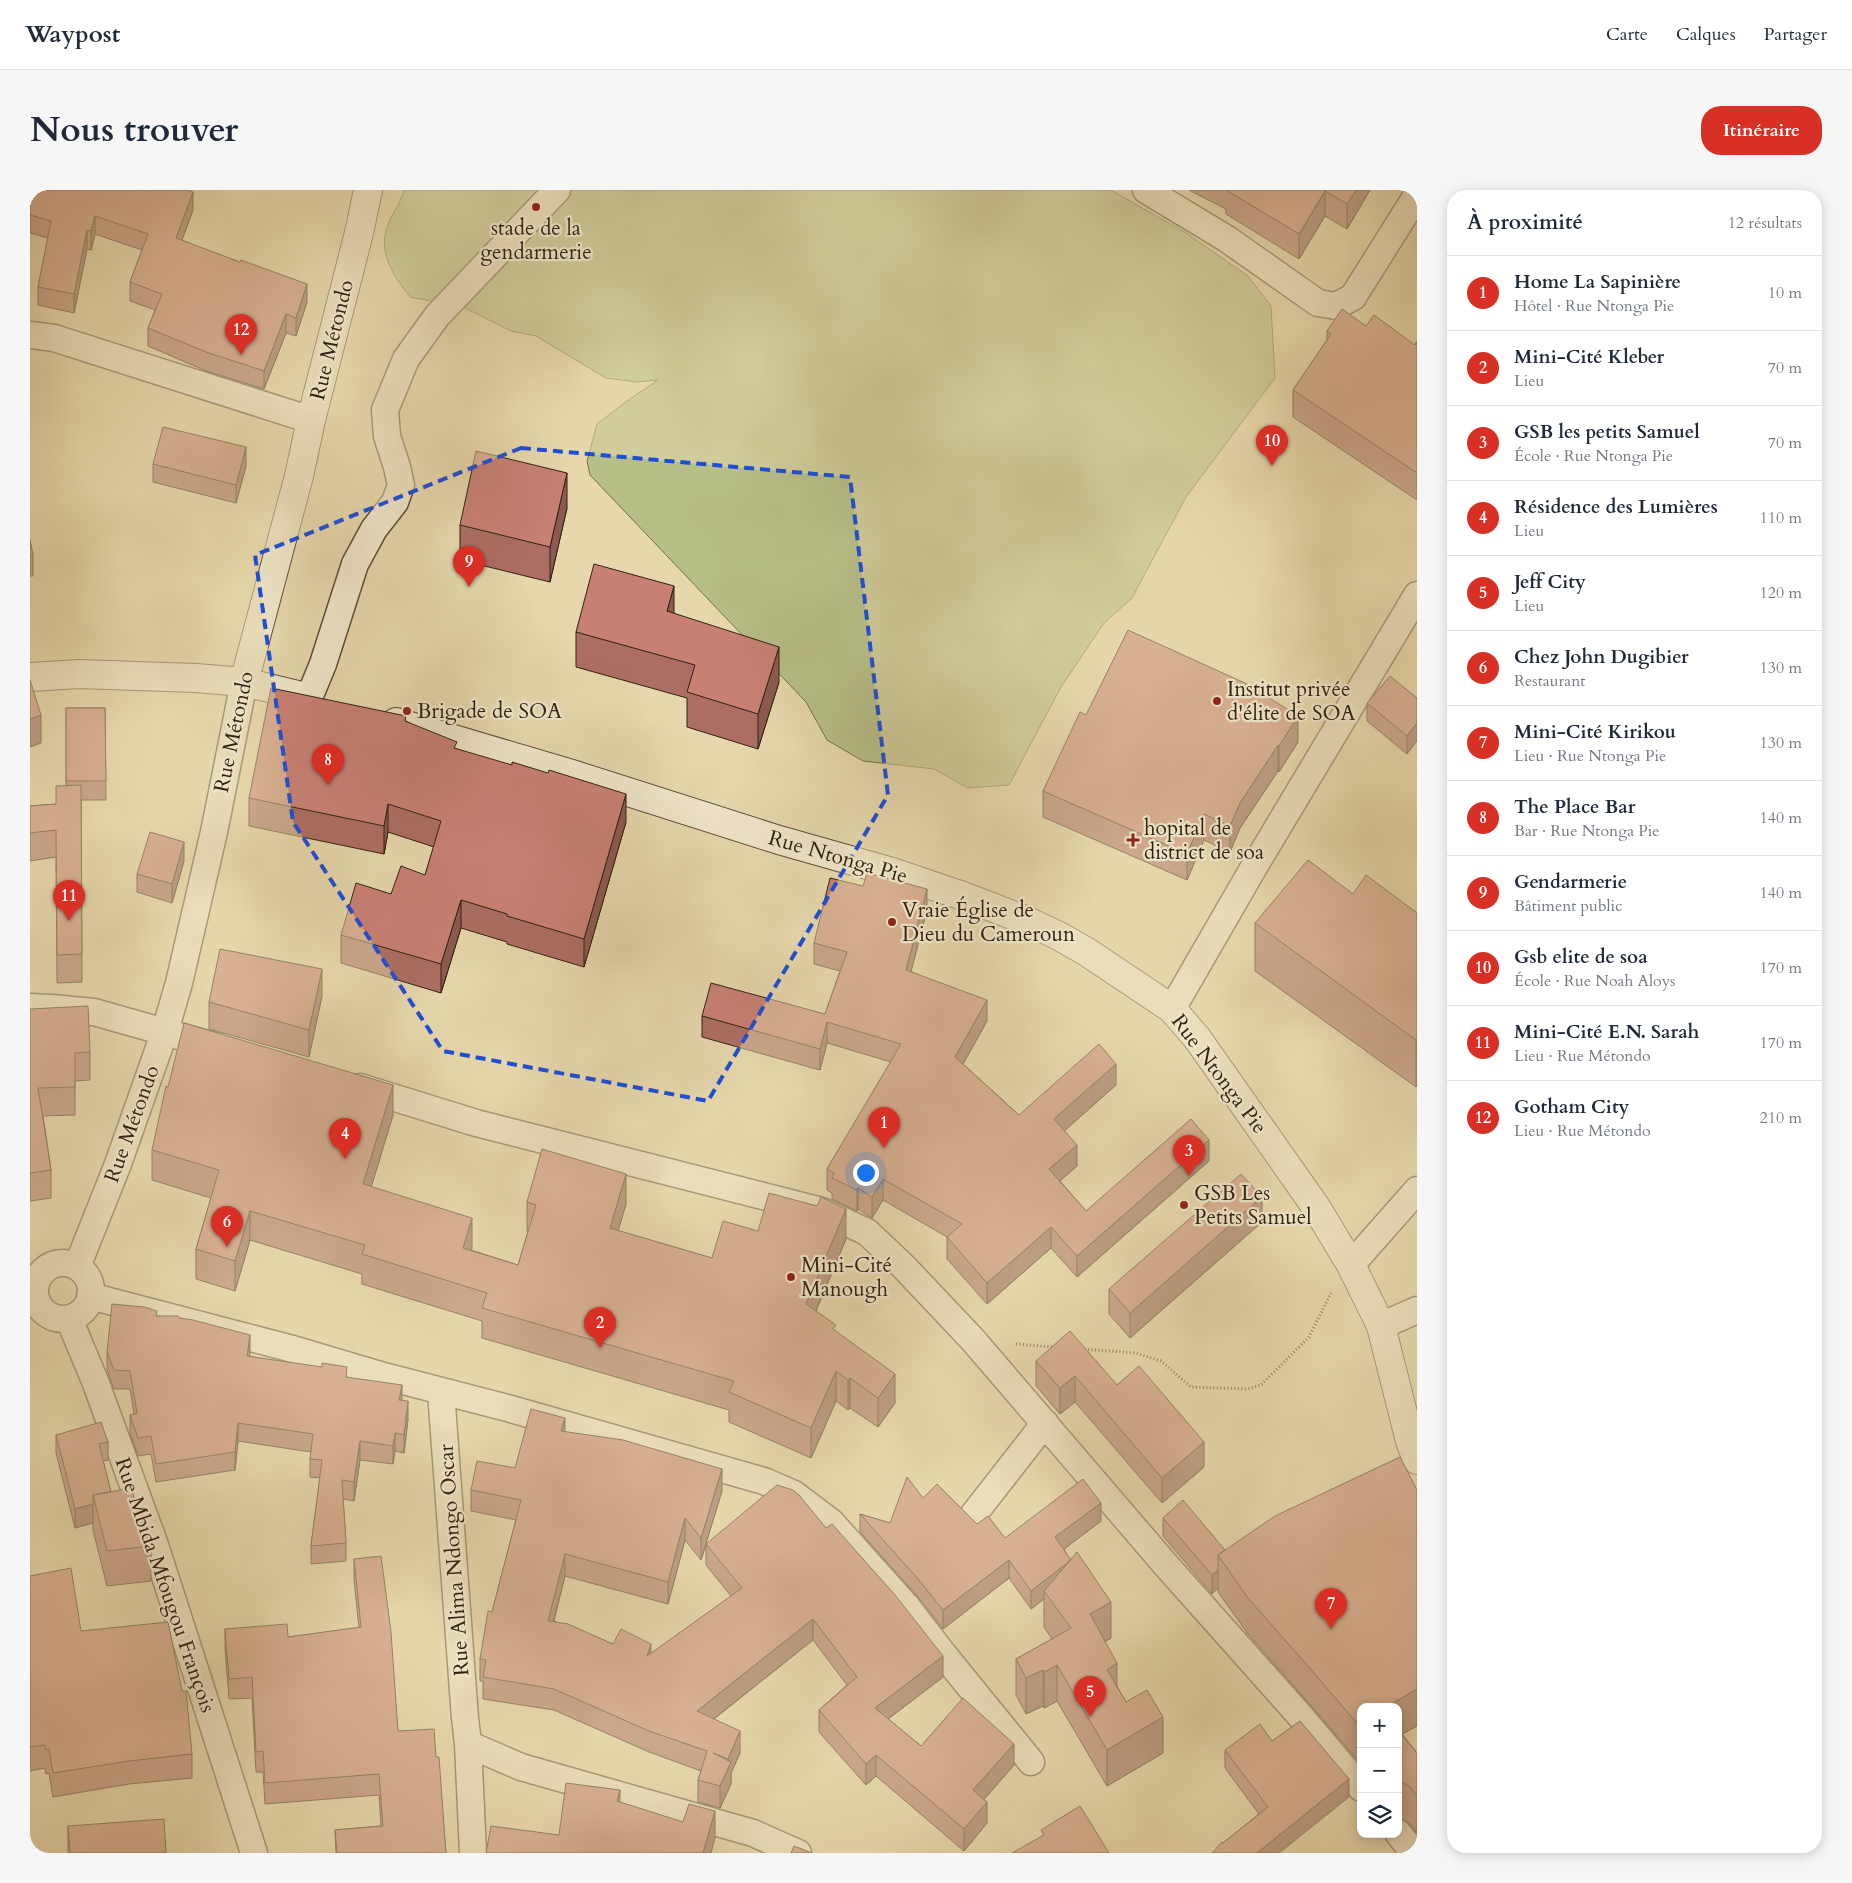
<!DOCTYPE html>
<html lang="fr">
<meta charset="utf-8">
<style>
:root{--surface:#fff;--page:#f6f6f7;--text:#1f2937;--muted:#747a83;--line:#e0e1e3;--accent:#d93025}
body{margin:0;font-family:Cardo,serif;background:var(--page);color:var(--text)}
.controls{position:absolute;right:15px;bottom:15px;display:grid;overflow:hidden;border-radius:10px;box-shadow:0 2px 12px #0003}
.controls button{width:45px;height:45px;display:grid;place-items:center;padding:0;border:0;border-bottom:1px solid var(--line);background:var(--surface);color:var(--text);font:25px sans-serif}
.you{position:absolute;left:835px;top:982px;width:18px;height:18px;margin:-12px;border:4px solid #fff;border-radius:50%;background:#1a73e8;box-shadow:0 0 0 8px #1a73e833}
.badge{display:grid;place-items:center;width:32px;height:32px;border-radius:50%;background:var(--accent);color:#fff;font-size:16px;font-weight:700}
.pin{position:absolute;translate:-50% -41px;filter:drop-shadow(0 1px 2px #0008)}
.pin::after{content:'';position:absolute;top:26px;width:18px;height:15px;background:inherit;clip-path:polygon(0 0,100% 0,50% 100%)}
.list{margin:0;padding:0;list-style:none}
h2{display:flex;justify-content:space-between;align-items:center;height:65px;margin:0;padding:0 20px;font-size:21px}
h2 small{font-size:16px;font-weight:400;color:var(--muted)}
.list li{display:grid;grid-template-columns:32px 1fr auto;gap:15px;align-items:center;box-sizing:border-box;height:75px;padding:0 20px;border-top:1px solid var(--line)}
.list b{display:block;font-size:19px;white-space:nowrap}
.list p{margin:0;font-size:16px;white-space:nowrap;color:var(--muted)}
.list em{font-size:16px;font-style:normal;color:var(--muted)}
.icon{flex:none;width:28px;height:28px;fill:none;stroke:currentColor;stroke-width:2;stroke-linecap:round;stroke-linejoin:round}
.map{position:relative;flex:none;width:1387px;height:1663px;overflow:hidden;border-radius:20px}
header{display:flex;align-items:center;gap:30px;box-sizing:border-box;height:70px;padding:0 25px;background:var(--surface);border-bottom:1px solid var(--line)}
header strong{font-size:24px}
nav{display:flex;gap:28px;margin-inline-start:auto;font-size:18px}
.intro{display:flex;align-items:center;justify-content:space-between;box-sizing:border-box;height:120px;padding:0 30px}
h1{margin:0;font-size:35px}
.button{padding:12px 22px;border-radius:20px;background:var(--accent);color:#fff;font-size:18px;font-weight:700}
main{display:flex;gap:30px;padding:0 30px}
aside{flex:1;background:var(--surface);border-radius:20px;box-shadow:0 2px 12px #0003}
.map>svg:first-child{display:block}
</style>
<header>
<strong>Waypost</strong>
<nav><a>Carte</a><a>Calques</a><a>Partager</a></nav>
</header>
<div class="intro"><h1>Nous trouver</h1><a class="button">Itinéraire</a></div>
<main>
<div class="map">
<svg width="1387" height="1663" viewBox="0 0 1387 1663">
<rect width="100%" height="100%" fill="#e6d7ac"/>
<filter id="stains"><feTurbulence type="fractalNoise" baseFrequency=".004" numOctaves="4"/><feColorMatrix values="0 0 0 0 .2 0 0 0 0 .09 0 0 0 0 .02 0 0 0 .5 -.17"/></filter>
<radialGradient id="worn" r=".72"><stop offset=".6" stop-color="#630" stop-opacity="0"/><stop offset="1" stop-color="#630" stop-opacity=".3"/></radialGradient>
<path fill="#b7be88" stroke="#74704c" d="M374 0H1081L1156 43 1218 86 1241 116 1245 188 1156 307 1102 408 1074 433 1031 497 979 595 938 598 904 579 833 571 797 550 776 512 560 285 557 271 567 234 597 211 628 190 606 192 576 188 506 146 481 141 433 117 380 107C363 85 346 61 359 32 364 21 371 12 374 0Z"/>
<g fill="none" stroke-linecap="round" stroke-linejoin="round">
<defs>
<path id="minor" d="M1116 0 1197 49 1288 113 1306 116 1323 107 1387 5
M0 145 24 148 281 230
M279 508 293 474 325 374 344 339 365 312 371 295 367 277 357 246 355 220 376 169 407 126 527 0
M0 817 22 818 64 822 184 856
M1142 819 1224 677 1387 405
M330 897 446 933 792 1021 837 1042 874 1077 943 1150 1135 1374 1273 1529 1331 1598
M5 1101a28 28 0 1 1 56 0a28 28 0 1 1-56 0Z
M1321 1075 1387 1000
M47 1077 88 974 135 841 149 793 184 642 214 492
M60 1106 259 1158 350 1185 481 1219 734 1291 764 1304 801 1332 877 1417 914 1465 1001 1572
M39 1129 65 1191 125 1355 224 1663
M1351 1136 1387 1120
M411 1202 435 1528 438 1554 443 1663
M944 1324 1015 1233
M438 1554 491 1577 723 1643 768 1663
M1368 1643 1384 1663"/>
<path id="tertiary" d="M0 487 49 484 166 488 214 492 276 507
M214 492 269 286 281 230 329 43 338 0
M366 532 545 585 749 650 862 682 933 706 995 730 1029 746 1057 762 1142 819 1167 848 1286 1017 1321 1075 1351 1136 1380 1251 1387 1270"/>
</defs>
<use href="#minor" stroke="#5e4e38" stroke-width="29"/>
<use href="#tertiary" stroke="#5e4e38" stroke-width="30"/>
<path stroke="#312111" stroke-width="3" stroke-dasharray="1 2.5" stroke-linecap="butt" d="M986 1154 1025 1157
M1051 1159 1106 1163 1131 1171 1161 1197 1218 1199 1231 1195 1279 1147 1301 1103"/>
<use href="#minor" stroke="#efe5c9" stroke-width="26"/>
<use href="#tertiary" stroke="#efe5c9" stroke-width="28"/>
</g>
<path fill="#ac6e64" stroke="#312111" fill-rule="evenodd" d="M0 0 163 20 152 50 277 112 266 146 256 143 234 199 176 181 118 156V138L125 120 100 111V92L112 60 65 44 61 60 57 59 44 123 8 115V97L18 48 0 43Z
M1159 0H1340L1317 39 1295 26 1269 69 1196 24V19Z
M1336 136 1385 155 1387 151V310L1263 227V200L1297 150V141Z
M123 274 216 276 206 313 123 292Z
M537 318 520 392 430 370V335Z
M0 350 3 365V386H0Z
M644 423 749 492 728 559 657 537V508L546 477V442Z
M1387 508 1377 564 1337 531V513Z
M36 518H75L76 610H51L52 792 27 793 26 667 0 671V616L26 614 36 596Z
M1056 525 1268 552 1249 582 1248 581 1210 638 1200 662 1174 650 1157 690 1013 627V601Z
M376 531 427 559 596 632 554 777 477 754V752L431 738 411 803 311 773V745L361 704 395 685 404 657 358 642 354 664 219 636V608Z
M154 671 142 713 107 702V684Z
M1323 704 1387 723V895L1386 897 1225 781V733Z
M897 720 881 781 957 831 933 874 989 925 1086 895 1034 941 1047 976 1030 991 1056 1021 1179 971 1047 1087 1021 1058 957 1114 917 1069V1047L853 1010 842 1028 828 1019 827 1021 802 1009V1003L797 1000V979L861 872 797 853 790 880 672 847V826L795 824 810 781 784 774V753Z
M292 806 279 867 179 839V812Z
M0 819 60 862V890L45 891V925L13 926 21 980V1008L0 1011Z
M363 925 341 997 442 1058 441 1060 488 1075 498 1042 497 1041V1012L596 1014 588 1041 682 1068 728 1041 816 1049 786 1121 806 1142 865 1213 848 1237 820 1218 818 1220 806 1211 781 1268 699 1232V1220L452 1148V1131L332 1094V1084L220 1050 205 1101 166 1089V1059L181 1008 122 990V960Z
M1232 1032 1100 1148 1079 1124V1099Z
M127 1126 150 1128 220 1163 219 1166 317 1187 372 1210 378 1229 374 1263 365 1261 363 1274 330 1270 324 1311 313 1309 316 1353V1371L281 1374V1356L290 1288 280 1287V1269L281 1262 208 1251 205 1280 126 1292 121 1264 108 1266 100 1243V1225L104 1224 100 1199H84L77 1180V1162Z
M1006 1171 1087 1195 1174 1277 1132 1313 1045 1212 1030 1224 1006 1196Z
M535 1242 692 1301 676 1353 913 1487 858 1529 891 1556 984 1575 954 1609 957 1633 934 1661 846 1586 836 1595 789 1542V1520L817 1495 783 1450 684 1529 710 1563 701 1583V1594L690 1618 668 1612V1590L671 1581 619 1562 524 1520 453 1509V1491H450V1469L462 1422 486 1330 441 1321V1300L485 1278ZM655 1350 671 1370 676 1355V1375L701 1406 621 1464 583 1454 524 1431 535 1386 638 1414Z
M26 1245 78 1252V1270L73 1271 81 1302 121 1356V1391L77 1396 63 1340V1333L45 1338 26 1263Z
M1387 1300V1536L1372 1544 1387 1563V1643L1380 1634 1368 1627V1517H1331V1574L1284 1519 1218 1444 1188 1402V1398L1182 1404 1133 1346V1328L1195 1360Z
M893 1308 975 1348 1071 1331 1034 1359 1081 1448 1075 1452 1087 1496 1096 1512 1133 1563 1077 1596 1027 1511 1014 1518 1013 1516 996 1524 986 1505V1469L1022 1449 1014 1437V1409L1001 1419 979 1388 913 1439 888 1407 830 1342V1324L860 1333Z
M324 1369 368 1541 406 1567 416 1663H306L305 1640 351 1636 349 1605 235 1614 233 1582H226L222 1508 199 1509 195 1459V1439L258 1447 329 1438 324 1390Z
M0 1386 51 1441 162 1564V1588L99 1594 23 1607 19 1583 16 1584 15 1578 0 1581Z
M1242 1551 1319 1607 1193 1653 1229 1624 1195 1578V1560Z
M38 1636 136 1663H38Z"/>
<path fill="#8c5a51" stroke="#312111" d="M1326 0H1340L1317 39V14Z
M1295 1V26L1269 69V44Z
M163 2V20L146 66V48Z
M65 26V44L61 60V41Z
M57 40V59L44 123V104Z
M277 94V112L266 146V128Z
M256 124V143L234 199V181Z
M216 257V276L206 313V295Z
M537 283V318L520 392V357Z
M644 396V431L637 421Z
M749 457V492L728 559V524Z
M11 525V553L0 557V529Z
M1268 526V552L1249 582V556Z
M1387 533V551L1377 564V546Z
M1248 555V581L1210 638 1200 662V636L1210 613Z
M596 604V632L554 777V749Z
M358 614V642L354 664V636Z
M1174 624V650L1157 690V664Z
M154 652V671L142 713V694Z
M897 699V720L876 801V780Z
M431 710V738L411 803V774Z
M292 779V806L279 867V840Z
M957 810V831L925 888V867Z
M797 832V853L790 880V859Z
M1387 848V895L1386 897V850Z
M1086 874V895L1024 950V929Z
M363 895V925L333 1024V994Z
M1179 950V971L1047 1087V1066Z
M1047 955V976L1019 1000V979Z
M596 984V1014L580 1068V1038Z
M853 989V1010L842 1028V1007Z
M828 998V1019L827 1021V1000Z
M1232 1007V1032L1100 1148V1123Z
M816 1019V1049L776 1144V1114Z
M220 1021V1050L205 1101V1071Z
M442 1028V1058L433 1088V1058Z
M1021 1037V1058L957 1114V1093Z
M220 1145V1163L217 1184V1166Z
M806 1181V1211L781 1268V1238Z
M865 1184V1213L848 1237V1208Z
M1045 1186V1212L1030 1224V1198Z
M820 1188V1218L818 1220V1190Z
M372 1195V1213L369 1210Z
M378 1211V1229L374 1263V1245Z
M535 1228V1250L531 1241Z
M208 1233V1251L205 1280V1262Z
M365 1243V1261L363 1274V1256Z
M330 1251V1270L324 1311V1292Z
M1174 1252V1277L1132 1313V1288Z
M692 1279V1301L671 1370V1348Z
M1071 1313V1331L1025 1366V1347Z
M63 1314V1333L45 1338V1319Z
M655 1328V1350L638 1414V1392Z
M535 1364V1386L518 1452V1431Z
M979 1370V1388L913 1439V1420Z
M1041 1370 1014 1401V1409L1001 1419V1401Z
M1188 1380V1398L1182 1404V1385Z
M1081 1412V1448L1060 1460V1424Z
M783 1429V1450L667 1542V1521Z
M621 1454V1475L617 1466Z
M913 1466V1487L845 1539V1518Z
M1087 1473V1509L1077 1480Z
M1027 1475V1511L1014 1518V1482Z
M1013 1480V1516L996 1524V1488Z
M1387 1499V1536L1368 1546V1517H1356Z
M1133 1527V1563L1077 1596V1560Z
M710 1541V1563L701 1583V1594L690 1618V1596L698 1580V1569Z
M984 1554V1575L943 1622V1600Z
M846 1565V1586L836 1595V1574Z
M1319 1589V1607L1249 1663H1227Z
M590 1600V1626L587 1611Z
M957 1612V1633L934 1661V1639Z
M685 1621V1648L681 1663H673Z"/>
<path fill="#c88074" stroke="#312111" d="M0 0H158L163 2 146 48 210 72 211 70 277 94 266 128 256 124 234 181 176 162 118 138 132 104 100 92 118 44 65 26 61 41 57 40 44 104 8 97 21 31 0 25Z
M1196 0H1326L1317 14 1295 1 1269 44Z
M1312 119 1336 136 1344 125 1385 155 1387 151V283L1263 200 1301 144 1297 141Z
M133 237 216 257 206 295 123 274Z
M446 261 537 283 520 357 430 335Z
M0 350 3 365H0Z
M564 374 644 396 637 421 749 457 728 524 657 502 665 475 546 442Z
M1098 440 1217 494 1268 526 1249 556 1248 555 1210 613 1200 636 1174 624 1157 664 1013 601 1050 522 1056 525Z
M1360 486 1387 508V533L1377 546 1337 513Z
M0 490 11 525 0 529Z
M241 498 376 526 375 531 427 552 424 558 482 575V572L518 583 519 580 596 604 554 749 477 726V724L431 710 411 774 311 745 326 693 361 704 371 676 395 685 411 631 358 614 354 636 219 608Z
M36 518H75L76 591H36Z
M51 595 52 764 27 765 26 640 0 643V616L26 614V596Z
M120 642 154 652 142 694 107 684Z
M1278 670 1323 704 1336 685 1387 723V848L1386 850 1225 733Z
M837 683 897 699 876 780 957 810 925 867 989 925 1069 854 1086 874 1024 929 1047 955 1019 979 1056 1021 1161 929 1179 950 1047 1066 1021 1037 957 1093 917 1047 932 1034 853 989 842 1007 828 998 827 1000 802 988 804 983 797 979 871 854 797 832 790 859 672 826 681 793 795 824 817 762 784 753 800 688 833 696Z
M190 759 292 779 279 840 179 812Z
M58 816 60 862 45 863V897L8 898 21 980 0 983V819Z
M154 833 363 895 333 994 442 1028 433 1058 488 1075 506 1015 497 1012 512 959 596 984 580 1038 682 1068 693 1031 728 1041 739 1003 787 1016 791 1007 816 1019 776 1114 806 1135 803 1139 865 1184 848 1208 820 1188 818 1190 806 1181 781 1238 699 1202 704 1191 452 1118 457 1103 332 1064 335 1055 220 1021 205 1071 166 1059 189 980 122 960 136 896 138 897Z
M1211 984 1232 1007 1100 1123 1079 1099Z
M82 1114 114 1117 127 1121 126 1126H148L150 1128 163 1130 220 1145 217 1166 292 1177V1173L317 1177 316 1187 372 1195 369 1210 378 1211 374 1245 365 1243 363 1256 330 1251 324 1292 312 1290 316 1353 281 1356 292 1270 280 1269 283 1244 208 1233 205 1262 126 1274 121 1246 108 1248 100 1225 107 1223 100 1181 84 1180 77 1162Z
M1040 1141 1087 1195 1109 1176 1174 1252 1132 1288 1045 1186 1030 1198 1006 1171Z
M501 1219 535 1228 531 1241 593 1250 692 1279 671 1348 655 1328 638 1392 535 1364 518 1431 538 1434 583 1454 591 1439 621 1454 617 1466 712 1398 676 1354 747 1295 763 1300 769 1305 796 1338 802 1334 865 1405 913 1466 845 1518 891 1556 933 1508 984 1554 943 1600 957 1612 934 1639 846 1565 836 1574 789 1520 827 1487 783 1429 667 1521 710 1541 698 1569 683 1563 701 1572 690 1596 668 1590 677 1561 619 1541 524 1499 453 1487 456 1470 450 1469 458 1421 462 1422 491 1310 441 1300 447 1271 485 1278Z
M71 1232 78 1252 69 1254 81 1302 63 1305V1314L45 1319 26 1245Z
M1370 1267 1387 1300V1499L1356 1517H1331V1538L1284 1483 1218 1408 1188 1365 1245 1326Z
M877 1287 893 1308 907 1294 947 1334 958 1326 975 1348 1053 1289 1071 1313 1025 1347 1041 1370 1001 1401 979 1370 913 1420 888 1389 830 1324 860 1333Z
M101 1298 121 1356 77 1361 63 1305Z
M1153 1310 1195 1360 1188 1365V1380L1182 1385 1133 1328Z
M1047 1362 1081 1412 1060 1424 1087 1473 1077 1480 1096 1512 1117 1500 1133 1527 1077 1560 1027 1475 1014 1482 1013 1480 996 1488 986 1469 1041 1438 1014 1401Z
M351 1366 361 1442 368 1541 404 1539 406 1567H409L416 1663H307L305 1640 353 1636 349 1584 235 1593 233 1561 226 1562 222 1487 199 1489 195 1439 257 1434 258 1447 331 1437 324 1369Z
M41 1378 51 1441 138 1432 152 1501H156L162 1564 99 1571 23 1583 19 1559 16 1560 15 1555 0 1557V1386Z
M1270 1531 1319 1589 1227 1663H1182L1192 1652 1193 1653 1238 1617 1195 1560 1230 1534 1242 1551Z
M1368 1540 1387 1563V1606L1380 1597 1368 1590Z
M536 1593 590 1600 587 1611 653 1632 659 1614 685 1621 673 1663H456L461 1636 529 1645Z
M1050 1616 1079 1663H982L1014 1645 1011 1640Z
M134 1629 136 1663H40L38 1636Z
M764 1656 782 1663H761Z"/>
<path d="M0 0H1387V1663H0ZM491 258 820 287 858 605 678 911 413 861 263 632 225 365Z" fill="#e6d7ac" fill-opacity=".55" fill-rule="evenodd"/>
<path fill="none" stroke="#1d4ed8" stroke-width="4" stroke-dasharray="10 6" stroke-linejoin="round" d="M491 258 820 287 858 605 678 911 413 861 263 632 225 365Z"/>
<g fill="#8f2418" stroke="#efe5c9" stroke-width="2">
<circle cx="506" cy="17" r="5"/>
<circle cx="1187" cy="511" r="5"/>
<circle cx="377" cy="521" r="5"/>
<path d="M1100.5 642.5h5v5h5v5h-5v5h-5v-5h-5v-5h5z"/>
<circle cx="862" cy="732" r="5"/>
<circle cx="1154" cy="1015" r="5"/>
<circle cx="761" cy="1087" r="5"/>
</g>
<g text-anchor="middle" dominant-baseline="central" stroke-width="4.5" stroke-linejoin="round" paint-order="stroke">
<g font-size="21" fill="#312111" stroke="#efe5c9" text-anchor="start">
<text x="506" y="38" text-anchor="middle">stade de la<tspan x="506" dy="24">gendarmerie</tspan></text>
<text x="1197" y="499">Institut privée<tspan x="1197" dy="24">d'élite de SOA</tspan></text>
<text x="387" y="521">Brigade de SOA</text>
<text x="1114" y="638">hopital de<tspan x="1114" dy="24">district de soa</tspan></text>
<text x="872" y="720">Vraie Église de<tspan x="872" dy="24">Dieu du Cameroun</tspan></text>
<text x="1164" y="1003">GSB Les<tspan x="1164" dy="24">Petits Samuel</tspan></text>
<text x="771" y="1075">Mini-Cité<tspan x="771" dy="24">Manough</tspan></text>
</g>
<g font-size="21" fill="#312111" stroke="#efe5c9">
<text transform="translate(302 150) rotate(-76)">Rue Métondo</text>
<text transform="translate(204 542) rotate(-78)">Rue Métondo</text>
<text transform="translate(808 667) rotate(16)">Rue Ntonga Pie</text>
<text transform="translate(1189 884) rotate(53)">Rue Ntonga Pie</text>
<text transform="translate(102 934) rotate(-70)">Rue Métondo</text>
<text transform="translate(424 1370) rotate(-94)">Rue Alima Ndongo Oscar</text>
<text transform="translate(135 1395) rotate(71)">Rue Mbida Mfougou François</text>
</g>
</g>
<rect width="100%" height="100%" filter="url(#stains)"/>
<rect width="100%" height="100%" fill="url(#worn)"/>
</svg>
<div class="controls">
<button>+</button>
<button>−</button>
<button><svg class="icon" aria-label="layers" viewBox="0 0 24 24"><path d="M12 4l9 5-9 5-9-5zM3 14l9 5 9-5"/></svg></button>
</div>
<div class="you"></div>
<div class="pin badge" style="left:854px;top:958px">1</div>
<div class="pin badge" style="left:570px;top:1158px">2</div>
<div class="pin badge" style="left:1159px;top:986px">3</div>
<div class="pin badge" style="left:315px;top:969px">4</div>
<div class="pin badge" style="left:1060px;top:1527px">5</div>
<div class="pin badge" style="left:197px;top:1057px">6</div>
<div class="pin badge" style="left:1301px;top:1439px">7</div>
<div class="pin badge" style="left:298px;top:595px">8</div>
<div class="pin badge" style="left:439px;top:397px">9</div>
<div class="pin badge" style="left:1242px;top:276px">10</div>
<div class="pin badge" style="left:39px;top:731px">11</div>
<div class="pin badge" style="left:211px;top:165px">12</div>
</div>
<aside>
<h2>À proximité<small>12 résultats</small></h2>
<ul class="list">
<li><span class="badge">1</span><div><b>Home La Sapinière</b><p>Hôtel · Rue Ntonga Pie</p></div><em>10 m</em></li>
<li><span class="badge">2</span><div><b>Mini-Cité Kleber</b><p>Lieu</p></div><em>70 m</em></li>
<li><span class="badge">3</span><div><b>GSB les petits Samuel</b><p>École · Rue Ntonga Pie</p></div><em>70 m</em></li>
<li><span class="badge">4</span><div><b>Résidence des Lumières</b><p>Lieu</p></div><em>110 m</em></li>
<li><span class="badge">5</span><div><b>Jeff City</b><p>Lieu</p></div><em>120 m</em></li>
<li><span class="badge">6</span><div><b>Chez John Dugibier</b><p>Restaurant</p></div><em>130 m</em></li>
<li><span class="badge">7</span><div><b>Mini-Cité Kirikou</b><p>Lieu · Rue Ntonga Pie</p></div><em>130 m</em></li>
<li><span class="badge">8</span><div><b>The Place Bar</b><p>Bar · Rue Ntonga Pie</p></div><em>140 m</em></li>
<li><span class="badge">9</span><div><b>Gendarmerie</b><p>Bâtiment public</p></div><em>140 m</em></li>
<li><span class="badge">10</span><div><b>Gsb elite de soa</b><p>École · Rue Noah Aloys</p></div><em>170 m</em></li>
<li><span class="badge">11</span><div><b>Mini-Cité E.N. Sarah</b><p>Lieu · Rue Métondo</p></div><em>170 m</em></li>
<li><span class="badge">12</span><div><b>Gotham City</b><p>Lieu · Rue Métondo</p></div><em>210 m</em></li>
</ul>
</aside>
</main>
